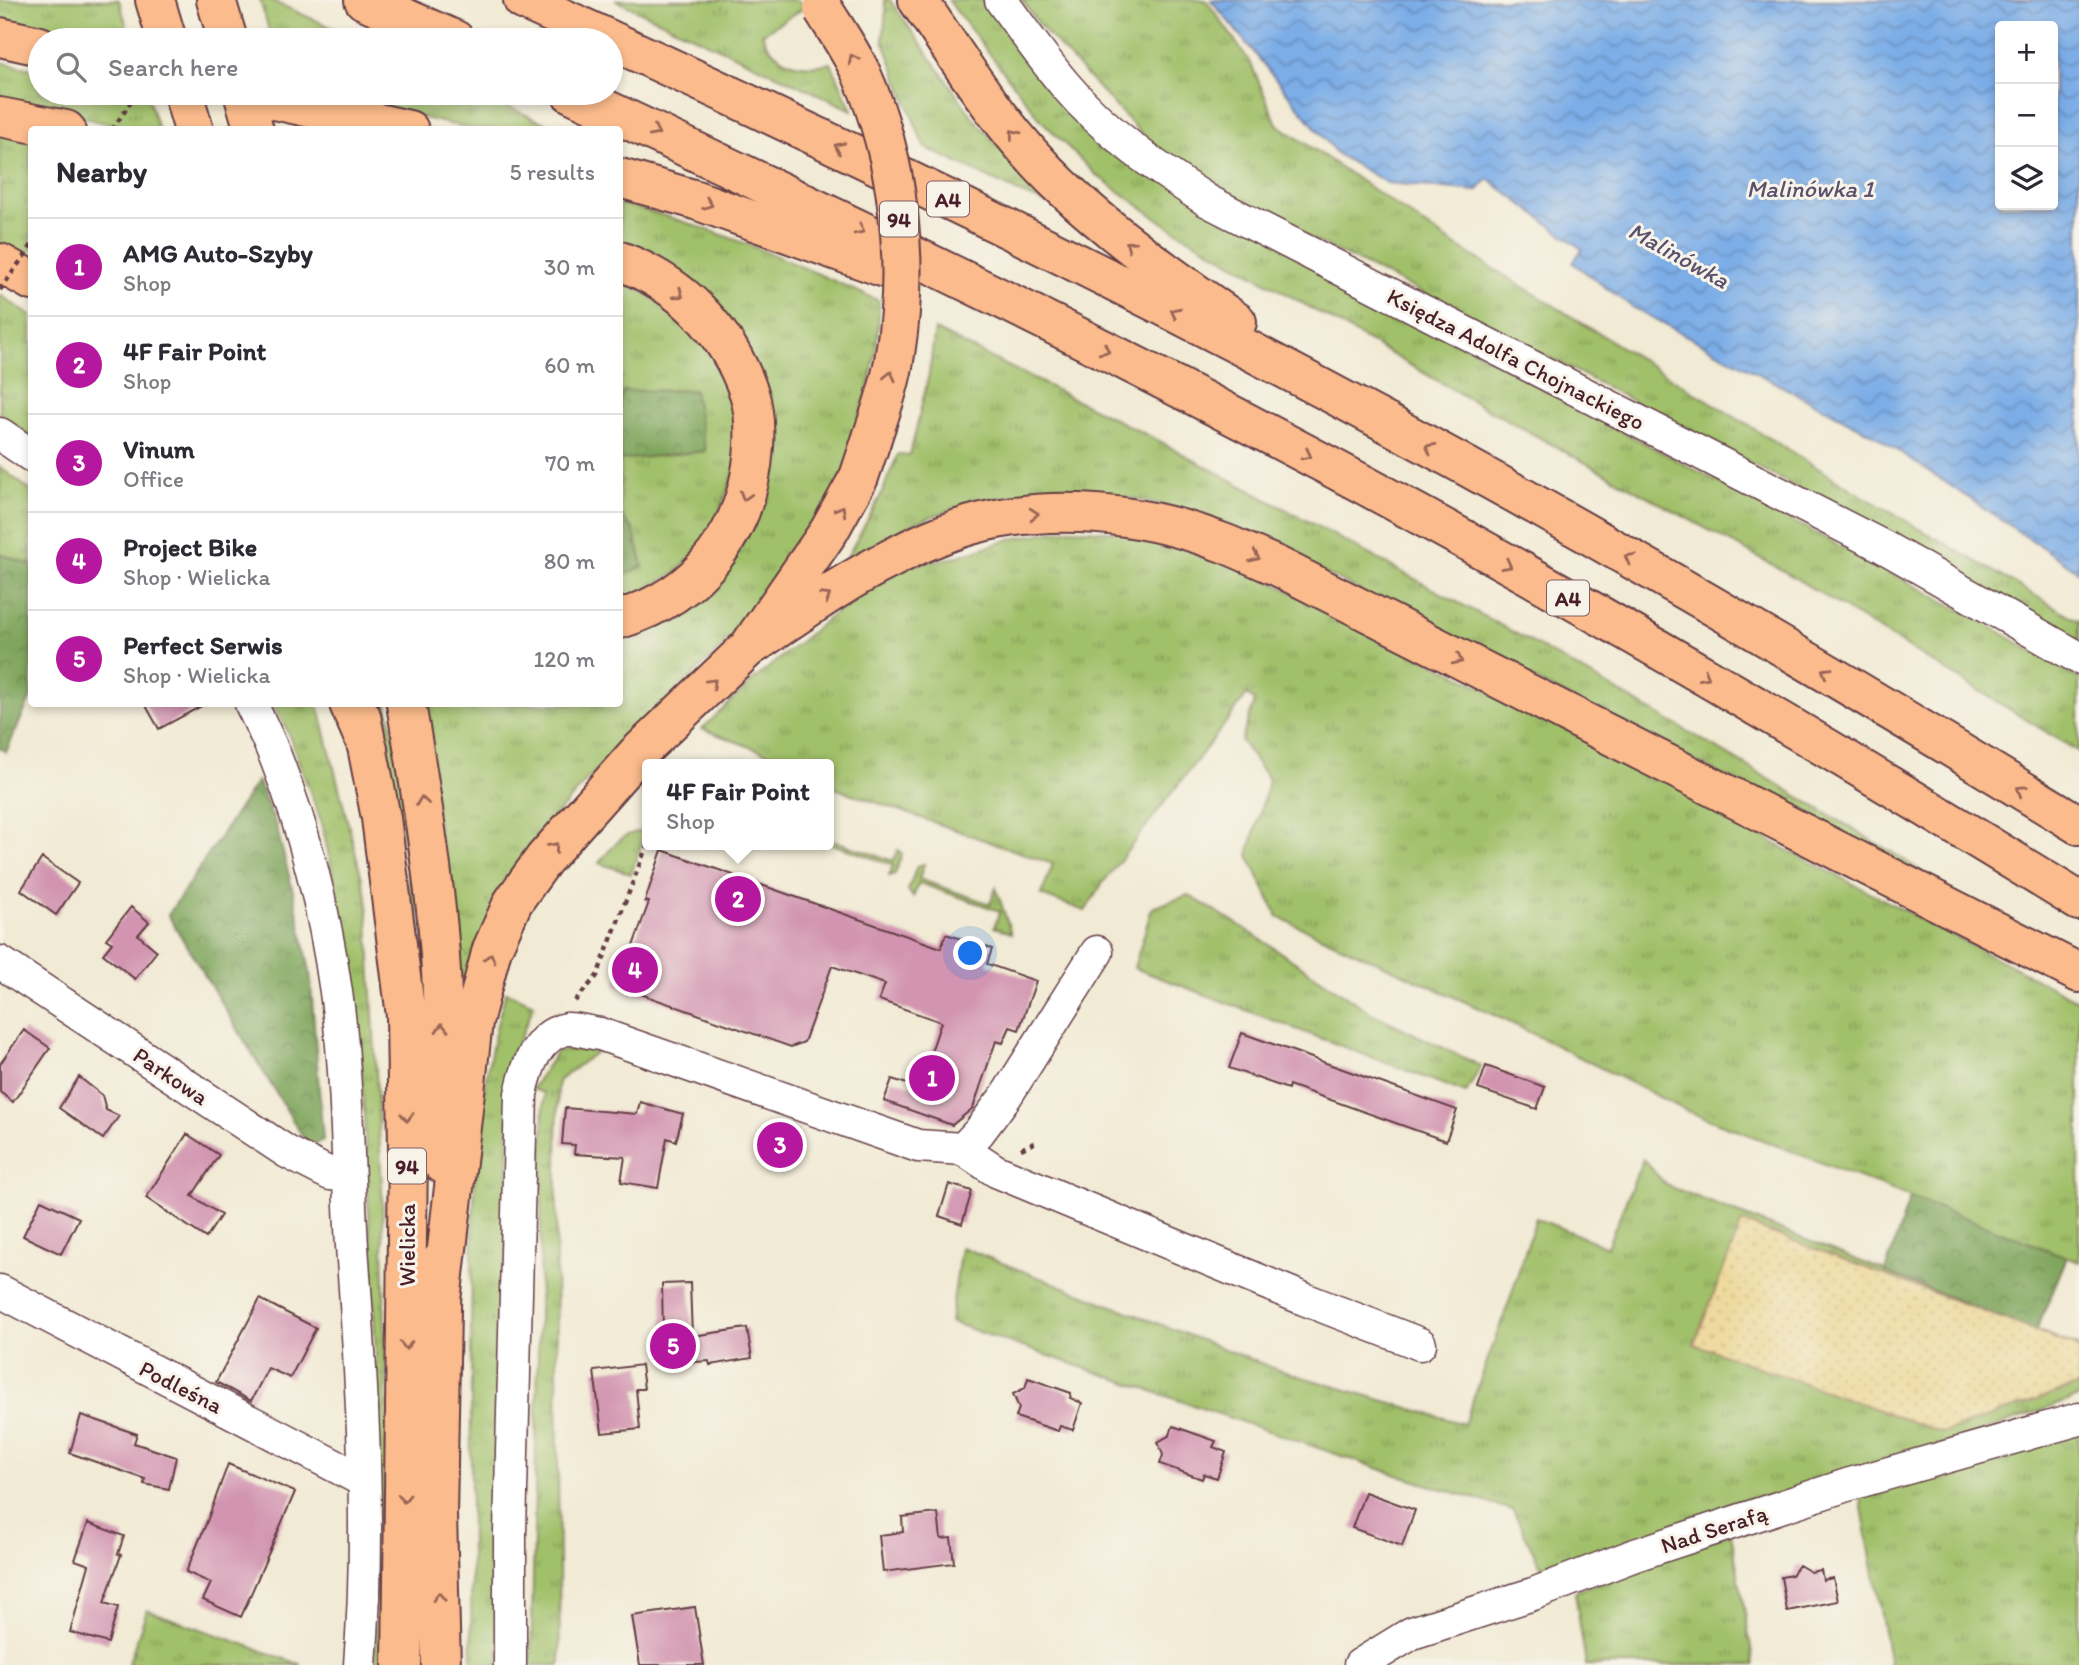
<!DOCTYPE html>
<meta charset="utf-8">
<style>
:root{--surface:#fff;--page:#f2f2f3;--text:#2b2b33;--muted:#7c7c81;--line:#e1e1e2;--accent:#b5179e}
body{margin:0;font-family:Itim,sans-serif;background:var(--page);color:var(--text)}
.controls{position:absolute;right:21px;top:21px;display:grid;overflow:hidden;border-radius:7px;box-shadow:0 4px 10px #0003}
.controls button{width:63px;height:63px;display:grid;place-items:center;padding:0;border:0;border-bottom:2px solid var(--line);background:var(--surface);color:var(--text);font:35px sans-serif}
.you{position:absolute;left:971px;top:954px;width:24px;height:24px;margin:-18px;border:5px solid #fff;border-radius:50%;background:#1a73e8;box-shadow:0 0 0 10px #1a73e833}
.badge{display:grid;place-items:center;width:46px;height:46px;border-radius:50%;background:var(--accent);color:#fff;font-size:23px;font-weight:700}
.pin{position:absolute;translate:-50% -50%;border:4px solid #fff;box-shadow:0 2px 7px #0006}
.popup{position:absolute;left:642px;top:759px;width:192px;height:91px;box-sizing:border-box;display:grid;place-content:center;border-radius:7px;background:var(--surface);filter:drop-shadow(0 2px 5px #0005);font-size:23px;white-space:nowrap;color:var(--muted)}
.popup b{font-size:26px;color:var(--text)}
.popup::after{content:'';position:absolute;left:50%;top:100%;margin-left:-14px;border:14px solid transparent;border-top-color:var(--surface)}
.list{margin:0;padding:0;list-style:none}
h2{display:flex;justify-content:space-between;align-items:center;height:91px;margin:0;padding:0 28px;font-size:30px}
h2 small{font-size:23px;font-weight:400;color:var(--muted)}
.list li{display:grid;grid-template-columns:46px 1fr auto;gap:21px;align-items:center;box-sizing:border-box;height:98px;padding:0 28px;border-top:2px solid var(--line)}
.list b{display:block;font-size:26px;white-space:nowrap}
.list p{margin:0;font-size:23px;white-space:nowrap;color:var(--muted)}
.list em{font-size:23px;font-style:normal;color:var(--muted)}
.icon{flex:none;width:38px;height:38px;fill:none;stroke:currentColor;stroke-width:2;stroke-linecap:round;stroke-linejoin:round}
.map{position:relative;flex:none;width:2079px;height:1665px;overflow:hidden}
.search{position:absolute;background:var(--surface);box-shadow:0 4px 10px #0003;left:28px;top:28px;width:595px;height:77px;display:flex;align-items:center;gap:18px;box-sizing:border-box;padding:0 24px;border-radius:38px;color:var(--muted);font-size:26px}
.panel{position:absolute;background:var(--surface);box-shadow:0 4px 10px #0003;left:28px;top:126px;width:595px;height:581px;border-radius:7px}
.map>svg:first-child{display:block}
</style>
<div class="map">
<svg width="2079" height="1665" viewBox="0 0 2079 1665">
<defs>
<pattern id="grass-tufts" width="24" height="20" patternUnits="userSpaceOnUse" patternTransform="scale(1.75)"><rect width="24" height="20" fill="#a0c069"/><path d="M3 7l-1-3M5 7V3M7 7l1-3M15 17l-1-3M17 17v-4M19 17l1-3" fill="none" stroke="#849b57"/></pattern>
<pattern id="forest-crowns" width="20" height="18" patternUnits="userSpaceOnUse" patternTransform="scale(1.75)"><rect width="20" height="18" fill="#80a65d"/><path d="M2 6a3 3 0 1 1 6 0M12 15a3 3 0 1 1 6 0" fill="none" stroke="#6b874d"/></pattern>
<pattern id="sand-dots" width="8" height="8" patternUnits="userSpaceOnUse" patternTransform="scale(1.75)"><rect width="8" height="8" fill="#eeda9e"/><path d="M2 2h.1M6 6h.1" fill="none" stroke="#cebb88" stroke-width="1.8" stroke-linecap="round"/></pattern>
<pattern id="water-waves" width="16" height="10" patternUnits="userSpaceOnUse" patternTransform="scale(1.75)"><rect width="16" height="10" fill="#7bade7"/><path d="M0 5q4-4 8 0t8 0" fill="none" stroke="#678cbb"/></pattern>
</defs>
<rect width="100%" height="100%" fill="#f7f3e8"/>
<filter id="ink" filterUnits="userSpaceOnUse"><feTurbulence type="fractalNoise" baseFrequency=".0143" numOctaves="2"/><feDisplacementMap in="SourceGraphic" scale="14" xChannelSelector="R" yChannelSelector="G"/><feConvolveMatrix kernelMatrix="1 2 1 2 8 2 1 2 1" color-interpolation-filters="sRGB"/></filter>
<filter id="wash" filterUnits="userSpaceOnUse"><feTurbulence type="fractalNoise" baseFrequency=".00686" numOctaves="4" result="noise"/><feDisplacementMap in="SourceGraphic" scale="28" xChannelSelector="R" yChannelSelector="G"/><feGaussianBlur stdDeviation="1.57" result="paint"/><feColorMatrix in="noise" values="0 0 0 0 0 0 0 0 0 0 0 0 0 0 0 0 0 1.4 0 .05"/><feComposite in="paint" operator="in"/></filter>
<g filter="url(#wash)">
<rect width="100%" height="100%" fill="#f1ead4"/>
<path fill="url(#grass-tufts)" stroke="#75704a" stroke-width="2" d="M0 0H119L131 40H73L0 22Z
M260 0H270L360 40H272Z
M615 0H798L804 8 762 34C775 64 801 70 831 63L852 110Z
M884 0H890L974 119 1049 204 1027 196 924 147 883 40 886 10Z
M948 0H989L1088 131 1544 390 1976 618 2079 679V752L1782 570 1478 404 1168 226 1095 174 1041 120Z
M1022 0H1206L1250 62 1277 124 1447 240 1863 496 2079 621V641L1695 433 1452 307 1293 230 1154 147 1039 25Z
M0 62 40 71V93H131L148 97 158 129H132L0 99Z
M310 93H477L558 129H473Z
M0 130 31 138V261L0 243Z
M620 204C710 225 795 263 879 301 880 347 868 396 851 438L858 442 841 484 733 636 595 771 551 821 516 871 460 996 422 704H620V635L691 601 764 398 620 247Z
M620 279 662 303 683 320 715 359 733 403 736 425V468L710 535 676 573 620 603Z
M0 295 31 316V437L0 415Z
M935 330 1155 439 1528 640 1720 750 1900 857 1945 888 1244 532C1133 487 1029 475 915 523 891 533 868 548 845 561L881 495 898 454 910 455 929 374Z
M0 467 31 491V565L0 554Z
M1068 529 1124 532 1186 545 1248 570 1751 822V831L2079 1001V1262L1687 1111 1505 1020 1278 917 1248 855 1269 780 1241 741 1255 701 1247 695 1102 884 1085 911 1041 895 1053 864 829 786V764H797L702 729 751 682 830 617 907 566 952 558 1011 539Z
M272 704H318L367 899 382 1188 392 1665H375L378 1526 376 1356 361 1058 341 910 321 821 287 730Z
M378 704H387L401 774 417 891 426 1088 409 882 398 802Z
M646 831 631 874 599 863C614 845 622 832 646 831Z
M829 839 893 861 898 850 902 855 895 874 889 876 893 865 829 843Z
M924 864 919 879 990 904 996 888 1011 933 994 927 1000 911 919 883 913 897 908 890 917 866Z
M1188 895 1236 923 1373 1014 1481 1066 1466 1093 1134 968 1152 908Z
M506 992 534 1004 510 1064 499 1665H472C470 1558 471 1452 471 1345 472 1227 471 1106 506 992Z
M600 1049 558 1081 556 1260 560 1665H531L544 1093 532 1089 557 1051Z
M1643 1159 1666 1185 2079 1347V1397L1947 1444 1544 1573 1513 1510 1406 1478 950 1322 961 1247 1278 1370 1464 1424 1509 1302 1536 1218 1607 1247Z
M2079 1431V1665H1890L1860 1496Z
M1731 1533 1754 1665H1586L1575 1592Z
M147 1610 302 1665H128Z"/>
<path fill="url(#forest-crowns)" stroke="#656244" stroke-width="2" d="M694 390 705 451 620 460V399L624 391Z
M620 515 633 529 643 566 620 577Z
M0 554 32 565 31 697 6 752 0 748Z
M257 781 276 825 294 895 310 972 323 1140 309 1147 168 915Z
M1910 1197 2067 1257 2036 1331 1885 1272Z"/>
<path fill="url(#sand-dots)" stroke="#9c7c64" stroke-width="2" d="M1742 1222 2079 1347V1385L1943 1433 1694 1344Z"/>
<path fill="url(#water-waves)" stroke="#626689" stroke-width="2" fill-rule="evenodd" d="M1211 0H2079V572L1876 436 1632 307 1573 263 1582 249 1488 179 1477 191 1387 183 1337 154ZM2000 26H2053V205H2000Z"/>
<g id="blocks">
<path fill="#d294b0" d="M145 704H205L159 729Z
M662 850 941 948 946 934 992 949 987 964 1036 981 1019 1030 1010 1027 1003 1043 996 1041 973 1108 952 1125 884 1101 892 1079 919 1088 941 1022 879 1000 885 984 832 966 804 1042 791 1047 615 985 626 956 629 957 649 902 645 901Z
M42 858 78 883 56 915 21 890Z
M131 907 149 922 138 935 157 951 135 979 103 954 112 943 106 939Z
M24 1030 50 1048 13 1102 0 1092V1064Z
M1242 1033 1457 1110 1446 1141 1289 1085 1288 1089 1229 1068Z
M1486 1066 1545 1087 1537 1109 1478 1089Z
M79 1077 102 1095 106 1110 119 1116 103 1139 59 1108Z
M640 1102 683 1114 676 1141 667 1138 658 1188 621 1182 625 1157 574 1154 575 1145 562 1144 565 1108 637 1114Z
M773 1123 798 1131 786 1167 762 1160Z
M187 1134 219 1155 192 1196 221 1215 206 1238 146 1198Z
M949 1184 972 1191 962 1224 939 1216Z
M41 1200 79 1218 61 1254 23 1236Z
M690 1283 692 1336 747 1328 752 1358 710 1365 709 1361 667 1364 663 1334 662 1284Z
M260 1299 316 1328 290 1378 268 1368 251 1401 216 1382Z
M641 1365 644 1389H636L640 1429 602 1433 594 1371Z
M1028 1378 1071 1393 1070 1398 1082 1403 1073 1430 1060 1426 1058 1431 1016 1417 1019 1408 1013 1394 1025 1388Z
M81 1415 137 1434 134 1443 176 1457 169 1489 144 1484 145 1479 70 1453Z
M1173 1426 1216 1441 1213 1447 1226 1452 1217 1478 1204 1474 1202 1479 1160 1464 1163 1455 1158 1442 1170 1435Z
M228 1464 295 1492 241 1617 203 1600 211 1583 186 1572 206 1524Z
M1365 1492 1415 1510 1402 1546 1352 1528Z
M938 1513 941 1539 951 1538 954 1563 883 1572 879 1535 903 1532 902 1517Z
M88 1523 124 1536 118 1554 121 1555 104 1603 118 1607 108 1643 70 1632 89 1565 75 1560Z
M1799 1565 1811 1572 1821 1570 1823 1580 1833 1578 1838 1601 1787 1611 1781 1577 1792 1575Z
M695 1607 704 1665H640L632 1616Z"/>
</g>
</g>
<g filter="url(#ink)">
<use href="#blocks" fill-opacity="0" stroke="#633d44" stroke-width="2"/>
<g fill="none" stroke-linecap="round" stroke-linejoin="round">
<defs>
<path id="minor" d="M1001 0C1022 29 1043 59 1066 86 1106 133 1157 168 1208 201L1884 547 2079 658
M0 434 32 456
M251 704C260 723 270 742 277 761 306 835 325 914 336 992 348 1076 347 1162 352 1246 362 1385 371 1526 360 1665
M0 962 287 1152 330 1174 348 1175
M963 1149 996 1171 1304 1299 1420 1344
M0 1291 364 1481
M510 1665V1532L521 1094C526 1069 537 1034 567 1029 576 1028 590 1033 600 1034L918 1146 963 1149 979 1132 1006 1096 1097 952
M1360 1665 1412 1633 1533 1594 1635 1555 1847 1485 2079 1419"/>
<path id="major" d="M155 0 167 40
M216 0 228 40
M183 93 194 130
M243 93 254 130
M406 704C419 779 431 854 438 930 445 1008 444 1087 443 1164
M361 716 381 818 406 1016 408 1150 402 1665
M441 1665 437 1515 442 1260"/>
<path id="highway" d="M364 0 455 40
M523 0C754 105 984 214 1210 330 1507 482 1795 651 2079 825
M918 0C962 64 1004 132 1061 186 1115 237 1176 280 1237 322
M0 37 40 46
M244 93 409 130
M571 93C825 212 1079 333 1327 465 1583 601 1832 749 2079 901
M0 117 66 130
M620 178 693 199 899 273
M620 261C682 284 727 330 749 393 754 409 755 430 754 446 749 530 700 595 620 619
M0 263 32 281
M748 648C794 618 839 584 888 560 914 546 943 533 971 525 1051 503 1141 512 1218 541 1238 548 1257 558 1277 566L2079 973
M349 704 368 748
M442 1292 473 1022 492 949 513 902 544 859 636 755 748 648 829 531 859 477 871 441"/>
</defs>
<use href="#minor" stroke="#633d44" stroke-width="35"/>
<use href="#major" stroke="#633d44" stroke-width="42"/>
<use href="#highway" stroke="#633d44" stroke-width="42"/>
<path stroke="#633d44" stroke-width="4.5" stroke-dasharray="5 5" stroke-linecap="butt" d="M112 130 137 93
M575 1001 597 976 647 845
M1021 1149 1036 1142"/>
<use href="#minor" stroke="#fff" stroke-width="32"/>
<use href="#major" stroke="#fbbb8c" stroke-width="38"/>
<use href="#highway" stroke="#fbbb8c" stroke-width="38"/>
<defs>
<path id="highway-bridge" d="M823 9C836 30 850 50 861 73 899 159 910 261 895 354 891 384 880 413 871 441"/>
</defs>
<use href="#highway-bridge" stroke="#633d44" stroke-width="42" stroke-linecap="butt"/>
<path stroke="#633d44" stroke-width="4.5" stroke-dasharray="5 5" stroke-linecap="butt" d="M0 290 32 245"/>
<use href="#highway-bridge" stroke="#fbbb8c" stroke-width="38"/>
</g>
<defs><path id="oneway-chevron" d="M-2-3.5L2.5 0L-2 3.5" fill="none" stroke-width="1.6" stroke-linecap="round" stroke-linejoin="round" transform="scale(1.75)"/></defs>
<g stroke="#9a6557">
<use href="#oneway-chevron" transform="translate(853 59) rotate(-118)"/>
<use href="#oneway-chevron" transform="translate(655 132) rotate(25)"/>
<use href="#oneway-chevron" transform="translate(1014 134) rotate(-129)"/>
<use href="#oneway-chevron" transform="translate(839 147) rotate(-154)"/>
<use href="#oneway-chevron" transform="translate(708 204) rotate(20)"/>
<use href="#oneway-chevron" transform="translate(860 230) rotate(26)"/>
<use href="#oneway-chevron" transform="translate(1130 245) rotate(-143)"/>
<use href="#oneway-chevron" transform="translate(679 294) rotate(36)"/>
<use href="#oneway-chevron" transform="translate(1175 312) rotate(-153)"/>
<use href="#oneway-chevron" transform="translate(1105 350) rotate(27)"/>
<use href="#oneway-chevron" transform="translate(890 376) rotate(-77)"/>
<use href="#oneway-chevron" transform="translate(1430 448) rotate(-151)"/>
<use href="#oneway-chevron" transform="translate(1307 455) rotate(27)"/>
<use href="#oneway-chevron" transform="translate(745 496) rotate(107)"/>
<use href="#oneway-chevron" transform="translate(841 510) rotate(-61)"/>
<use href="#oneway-chevron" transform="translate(1034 514) rotate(-4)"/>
<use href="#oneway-chevron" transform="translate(1255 557) rotate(23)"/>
<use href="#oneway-chevron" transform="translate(1629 558) rotate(-151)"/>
<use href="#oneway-chevron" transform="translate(1507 565) rotate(29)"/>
<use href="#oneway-chevron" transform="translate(826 597) rotate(-33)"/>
<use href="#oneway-chevron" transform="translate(1458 660) rotate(27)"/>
<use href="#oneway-chevron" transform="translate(1826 672) rotate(-149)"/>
<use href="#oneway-chevron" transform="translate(1705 676) rotate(30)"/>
<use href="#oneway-chevron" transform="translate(712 683) rotate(-44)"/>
<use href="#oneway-chevron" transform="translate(2021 790) rotate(-148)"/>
<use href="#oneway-chevron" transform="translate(422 801) rotate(-98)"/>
<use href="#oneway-chevron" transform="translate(554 847) rotate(-49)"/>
<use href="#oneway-chevron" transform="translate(490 958) rotate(-74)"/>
<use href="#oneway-chevron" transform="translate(442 1028) rotate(-92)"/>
<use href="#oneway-chevron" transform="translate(407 1117) rotate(89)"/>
<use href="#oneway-chevron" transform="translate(406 1345) rotate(90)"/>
<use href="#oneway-chevron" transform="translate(404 1498) rotate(91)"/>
<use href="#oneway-chevron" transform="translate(439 1597) rotate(-92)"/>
</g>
</g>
<g text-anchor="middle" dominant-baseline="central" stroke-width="6" stroke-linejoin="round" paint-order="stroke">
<g fill="#f7f3e8" stroke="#7e5f64" stroke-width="2">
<rect x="927" y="181.5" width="42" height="35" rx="5"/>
<rect x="880" y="201.5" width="38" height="35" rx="5"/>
<rect x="1547" y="580.5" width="42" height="35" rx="5"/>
<rect x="388" y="1148.5" width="38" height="35" rx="5"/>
</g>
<g font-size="21" font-weight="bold" fill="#4a1f2b">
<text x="948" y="199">A4</text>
<text x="899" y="219">94</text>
<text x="1568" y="598">A4</text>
<text x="407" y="1166">94</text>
</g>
<g font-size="23" fill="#4a1f2b" stroke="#f7f3e8">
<text transform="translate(1516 359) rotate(27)">Księdza Adolfa Chojnackiego</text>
<text transform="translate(171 1076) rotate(34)">Parkowa</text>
<text transform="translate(407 1245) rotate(-90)">Wielicka</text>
<text transform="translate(181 1387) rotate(27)">Podleśna</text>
<text transform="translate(1714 1529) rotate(-18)">Nad Serafą</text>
</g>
<g font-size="24" font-style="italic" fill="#5b516d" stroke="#f7f3e8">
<text x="1810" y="188">Malinówka 1</text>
<text transform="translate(1679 255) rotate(29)">Malinówka</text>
</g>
</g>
</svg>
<div class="controls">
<button>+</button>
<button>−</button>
<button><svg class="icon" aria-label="layers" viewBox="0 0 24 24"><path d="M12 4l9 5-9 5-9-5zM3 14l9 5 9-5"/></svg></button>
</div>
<div class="you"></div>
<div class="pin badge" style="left:932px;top:1078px">1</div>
<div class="pin badge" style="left:738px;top:899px">2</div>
<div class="popup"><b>4F Fair Point</b>Shop</div>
<div class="pin badge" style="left:780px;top:1145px">3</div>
<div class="pin badge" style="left:635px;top:970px">4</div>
<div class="pin badge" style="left:673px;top:1346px">5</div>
<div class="search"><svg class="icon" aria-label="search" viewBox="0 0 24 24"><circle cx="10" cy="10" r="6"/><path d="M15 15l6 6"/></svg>Search here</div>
<section class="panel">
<h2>Nearby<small>5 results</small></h2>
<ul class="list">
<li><span class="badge">1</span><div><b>AMG Auto-Szyby</b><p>Shop</p></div><em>30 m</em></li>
<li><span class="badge">2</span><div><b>4F Fair Point</b><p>Shop</p></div><em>60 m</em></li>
<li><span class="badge">3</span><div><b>Vinum</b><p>Office</p></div><em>70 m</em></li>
<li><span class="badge">4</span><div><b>Project Bike</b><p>Shop · Wielicka</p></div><em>80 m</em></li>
<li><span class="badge">5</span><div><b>Perfect Serwis</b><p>Shop · Wielicka</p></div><em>120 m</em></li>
</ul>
</section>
</div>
